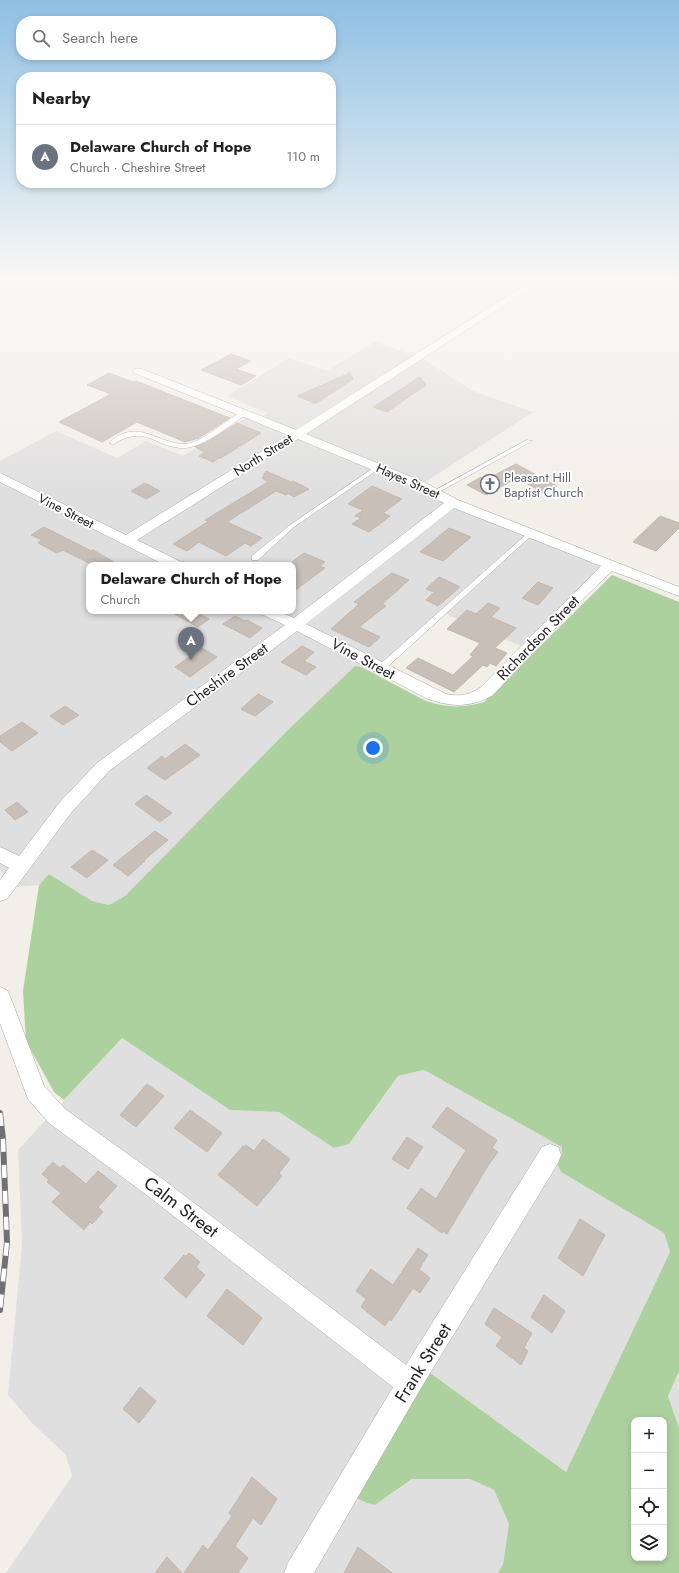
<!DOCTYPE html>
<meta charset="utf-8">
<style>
:root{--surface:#fff;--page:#f2f2f2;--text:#202124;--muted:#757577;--line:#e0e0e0;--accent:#111827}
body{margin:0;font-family:Jost,sans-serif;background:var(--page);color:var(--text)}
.controls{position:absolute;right:12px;bottom:12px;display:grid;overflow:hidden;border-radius:8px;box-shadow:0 2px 6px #0003}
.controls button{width:36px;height:36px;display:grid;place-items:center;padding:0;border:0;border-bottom:1px solid var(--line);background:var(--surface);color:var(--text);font:20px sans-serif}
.you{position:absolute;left:373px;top:748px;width:14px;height:14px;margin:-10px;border:3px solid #fff;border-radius:50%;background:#1a73e8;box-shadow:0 0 0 6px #1a73e833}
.badge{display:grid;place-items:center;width:26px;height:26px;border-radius:50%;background:var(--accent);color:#fff;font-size:13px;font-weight:700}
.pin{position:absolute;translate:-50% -33px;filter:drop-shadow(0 1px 2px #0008)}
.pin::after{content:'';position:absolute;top:21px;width:14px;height:12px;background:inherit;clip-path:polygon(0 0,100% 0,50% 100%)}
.popup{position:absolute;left:86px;top:562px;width:210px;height:52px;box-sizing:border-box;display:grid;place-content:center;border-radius:8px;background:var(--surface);filter:drop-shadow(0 1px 3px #0005);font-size:13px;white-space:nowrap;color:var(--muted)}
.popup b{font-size:15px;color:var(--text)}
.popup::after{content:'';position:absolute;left:50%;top:100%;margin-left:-8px;border:8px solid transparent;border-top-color:var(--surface)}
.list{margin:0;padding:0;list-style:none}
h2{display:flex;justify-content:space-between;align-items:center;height:52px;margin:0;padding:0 16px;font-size:17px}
h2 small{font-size:13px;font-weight:400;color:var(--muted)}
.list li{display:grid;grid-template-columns:26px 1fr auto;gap:12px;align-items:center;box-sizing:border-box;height:64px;padding:0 16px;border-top:1px solid var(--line)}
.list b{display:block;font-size:15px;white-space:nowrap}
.list p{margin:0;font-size:13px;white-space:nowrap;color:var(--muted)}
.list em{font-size:13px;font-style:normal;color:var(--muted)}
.icon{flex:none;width:22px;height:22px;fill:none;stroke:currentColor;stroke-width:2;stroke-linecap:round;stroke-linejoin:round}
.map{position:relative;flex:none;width:679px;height:1573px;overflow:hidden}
.search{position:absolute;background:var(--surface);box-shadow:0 2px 6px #0003;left:16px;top:16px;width:320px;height:44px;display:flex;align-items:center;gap:10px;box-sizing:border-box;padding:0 14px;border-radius:16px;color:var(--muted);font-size:15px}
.panel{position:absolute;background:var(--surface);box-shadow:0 2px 6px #0003;left:16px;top:72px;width:320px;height:116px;border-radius:16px}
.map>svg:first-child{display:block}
</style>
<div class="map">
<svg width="679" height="1573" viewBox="0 0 679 1573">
<rect width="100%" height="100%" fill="#f2efe9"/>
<path fill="#e0dfdf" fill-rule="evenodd" d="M375 342 422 358 473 391 533 412 416 488 459 509 603 565 523 647 446 614 377 676 361 667 287 731 125 896 109 905 91 901 49 874 39 885 15 887 0 870V461L56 431 117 458 146 441 183 456 247 417 255 420 267 413 227 396 289 358 326 371ZM89 565H293V611H89Z
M122 1038 230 1110 279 1112 334 1148 349 1144 398 1076 424 1070 562 1147V1154L557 1164 561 1172 664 1233 670 1252 566 1472 429 1372 375 1505 413 1479H470L494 1490 509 1524 503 1564 498 1573H6L72 1476 66 1455 32 1423 8 1395 22 1244 18 1150Z
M679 1371V1428L668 1396Z"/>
<path fill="#add19e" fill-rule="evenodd" d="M612 575 679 602V1371L668 1396 679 1428V1573H498L503 1564 509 1524 494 1490 470 1479H412L375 1505 367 1503 357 1498 429 1372 566 1472 670 1252 664 1233 561 1172 557 1164 562 1154V1147L424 1070 398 1076 349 1144 334 1148 279 1112 230 1110 122 1038 64 1100 54 1092 26 1041 23 991 39 885 49 874 92 901 109 905 125 896 287 731 355 666 361 667 426 701C446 708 464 708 484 702ZM634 1420H664V1558H634Z"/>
<path fill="#c7bfb8" stroke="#c4b6ab" d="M231 354 251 361 236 369 256 376 241 385 201 370Z
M109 373 133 382 136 381 230 418 199 438 185 442 137 422 102 442 59 422 111 394 87 385Z
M350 373 353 379 318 402 314 403 297 396Z
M420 377 426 385 387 412 373 407Z
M237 423 261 433 221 458H219L213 462 199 456 205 452 195 447 209 441Z
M516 464 557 486 544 493 517 478 486 495 467 485 481 477 485 480Z
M266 471 291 482 293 481 309 489 294 497 288 493 286 495 276 491 227 522 262 538 251 546 245 543 226 556 199 542 187 551 173 544 209 521 205 520 268 482 262 478Z
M145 483 160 491 146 499 131 491Z
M372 486 402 499 383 513 390 516 369 532 352 524 361 518 355 516 363 510 348 504Z
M660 516 679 523V528L656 551 633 542Z
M44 527 91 551 93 550 119 565H93L63 550 57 553 38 543 42 540 31 535Z
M449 528 471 537 443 561 420 552Z
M304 553 325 562 320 566 325 568 293 592V561Z
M392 573 409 580 382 604 386 606 359 627 380 637 369 647 331 629 359 604 354 602Z
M439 577 460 587 438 606 426 600 434 592 426 589Z
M538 582 553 588 538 605 522 598Z
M488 603 500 608 491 617 516 628 495 648 507 653 496 666 490 663 487 667 483 665 454 692 406 668 418 658 453 675 473 656 470 655 480 643 447 629 467 610 476 614Z
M169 611H194L209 619 198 627Z
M235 616 245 621 247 620 262 628 250 638 223 624Z
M302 646 314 652 304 661 316 667 306 675 281 662Z
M202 648 217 657 190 677 175 667Z
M258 694 273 702 255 716 241 709Z
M65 706 79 715 63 725 50 716Z
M22 722 38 733 12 751 0 742V736Z
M185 744 200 755 165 780 147 768 162 756 165 759Z
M146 795 172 813 160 822 135 804Z
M17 802 28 812 15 820 5 810Z
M155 831 168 840 144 860 145 861 128 876 113 865Z
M92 850 108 860 87 878 71 867Z
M147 1084 164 1096 136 1127 120 1115Z
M447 1107 497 1140 492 1148 498 1152 489 1164 447 1234 443 1231 442 1233 407 1208 421 1188 436 1199 466 1150 432 1127Z
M190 1110 222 1133 207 1152 174 1128Z
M407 1137 423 1147 408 1169 392 1159Z
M263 1139 290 1159 279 1173 282 1176 257 1206 218 1175 243 1146 245 1147 246 1145 254 1151Z
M53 1162 60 1168 63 1165 86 1184 98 1171 117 1186 98 1207 103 1212 92 1224 90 1222 84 1230 52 1202 61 1193 47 1182 49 1180 42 1174Z
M580 1219 605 1235 583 1276 558 1258Z
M418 1248 428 1255 419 1269 430 1278 420 1293 413 1288 391 1321 389 1319 385 1326 361 1307 366 1299 356 1291 371 1269 393 1285Z
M189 1253 200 1262 196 1267 205 1275 186 1298 164 1278 184 1255 185 1257Z
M227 1289 262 1318 243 1345 207 1316Z
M544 1295 565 1311 552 1333 531 1317Z
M494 1308 532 1333 524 1348 528 1351 521 1365 496 1346 502 1337 485 1324Z
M140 1387 156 1401 139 1423 123 1409Z
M252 1477 277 1499 261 1525 253 1518 235 1546 248 1558 238 1573H184L203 1545 208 1550 232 1516 229 1513Z
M358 1547 392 1573H344Z
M167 1557 182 1573H155Z"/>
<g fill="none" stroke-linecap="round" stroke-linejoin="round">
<defs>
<path id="lane" d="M245 411 248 413 247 414C231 424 204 447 185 448 155 449 147 423 114 444L109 443C137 416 159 445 185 444 204 443 227 417 245 411Z
M527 440 532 441 437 493H433L432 492Z
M378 465 380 466V468L294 527 258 560H252V556L290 525Z
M531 531 533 532V534L384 670H378L377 668 378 666 529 532Z"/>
<path id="street" d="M537 277H548L306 434 424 482 458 500 679 587V596L612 571 582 600 493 695C471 708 451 707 428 699L297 631 109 771 71 813 7 899 0 901V880L9 868 0 863V847L19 856 59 803 97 763 285 625 261 614 259 611H278L294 618 444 503 416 488 298 439 137 540 181 562 183 565H165L0 482V473L126 535 288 435 134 373 133 371 134 369H142L296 430ZM454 508 601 566 481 687C470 695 459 697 446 694L306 624Z
M0 987 7 990 10 996 44 1086 65 1109 164 1180 406 1365 542 1147 550 1144 558 1147 561 1155 558 1163 418 1393 314 1573H284L288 1563 393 1387 148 1196 49 1123 28 1099 0 1023Z"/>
</defs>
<use href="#lane" stroke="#a9a9a9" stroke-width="1"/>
<use href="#street" stroke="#a9a9a9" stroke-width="1"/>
<use href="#lane" fill="#fff" fill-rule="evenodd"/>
<use href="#street" fill="#fff" fill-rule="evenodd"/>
<defs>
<path id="rail" d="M0 1113 3 1139 7 1242 0 1310"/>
</defs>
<use href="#rail" stroke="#707070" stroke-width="6"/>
<use href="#rail" stroke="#fff" stroke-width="4.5" stroke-dasharray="13" stroke-linecap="butt"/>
</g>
<linearGradient id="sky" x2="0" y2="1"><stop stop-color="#8fc0e4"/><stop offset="0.56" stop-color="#f9f8f5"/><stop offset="1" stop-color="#f9f8f5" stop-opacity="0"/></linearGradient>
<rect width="679" height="497" fill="url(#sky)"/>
<defs>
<symbol id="church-ring" viewBox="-11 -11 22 22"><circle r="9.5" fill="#fff" stroke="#6b7280" stroke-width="1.5"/><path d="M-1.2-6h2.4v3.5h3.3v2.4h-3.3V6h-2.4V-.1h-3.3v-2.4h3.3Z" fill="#6b7280"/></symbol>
</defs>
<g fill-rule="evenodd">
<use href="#church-ring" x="479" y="473" width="22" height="22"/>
</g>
<g text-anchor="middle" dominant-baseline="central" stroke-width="3.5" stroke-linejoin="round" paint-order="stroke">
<g font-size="13" fill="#222" stroke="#fff">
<text transform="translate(263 455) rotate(-32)">North Street</text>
<text transform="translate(408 481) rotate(24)">Hayes Street</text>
<text transform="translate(66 511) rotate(27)">Vine Street</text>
</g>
<g font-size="13" fill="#5b616d" stroke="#fff" text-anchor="start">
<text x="504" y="477">Pleasant Hill<tspan x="504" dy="15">Baptist Church</tspan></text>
</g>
<g font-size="15" fill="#222" stroke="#fff">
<text transform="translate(538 638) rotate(-46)">Richardson Street</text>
<text transform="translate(363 659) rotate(28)">Vine Street</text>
<text transform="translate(227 675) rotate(-36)">Cheshire Street</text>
</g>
<g font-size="18" fill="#222" stroke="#fff">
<text transform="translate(181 1207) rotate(37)">Calm Street</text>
<text transform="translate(423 1363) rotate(-58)">Frank Street</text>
</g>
</g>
</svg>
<div class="controls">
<button>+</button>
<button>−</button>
<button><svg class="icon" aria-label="locate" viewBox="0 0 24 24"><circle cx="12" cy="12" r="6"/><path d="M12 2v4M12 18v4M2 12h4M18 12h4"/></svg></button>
<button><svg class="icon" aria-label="layers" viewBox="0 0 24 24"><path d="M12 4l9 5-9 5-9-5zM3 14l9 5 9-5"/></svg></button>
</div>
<div class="you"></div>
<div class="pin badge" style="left:191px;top:660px;background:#6b7280">A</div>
<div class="popup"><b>Delaware Church of Hope</b>Church</div>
<div class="search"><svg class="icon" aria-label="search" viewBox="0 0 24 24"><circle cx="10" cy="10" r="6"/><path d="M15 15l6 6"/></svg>Search here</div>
<section class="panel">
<h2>Nearby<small></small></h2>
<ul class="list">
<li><span class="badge" style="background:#6b7280">A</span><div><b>Delaware Church of Hope</b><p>Church · Cheshire Street</p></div><em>110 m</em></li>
</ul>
</section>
</div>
